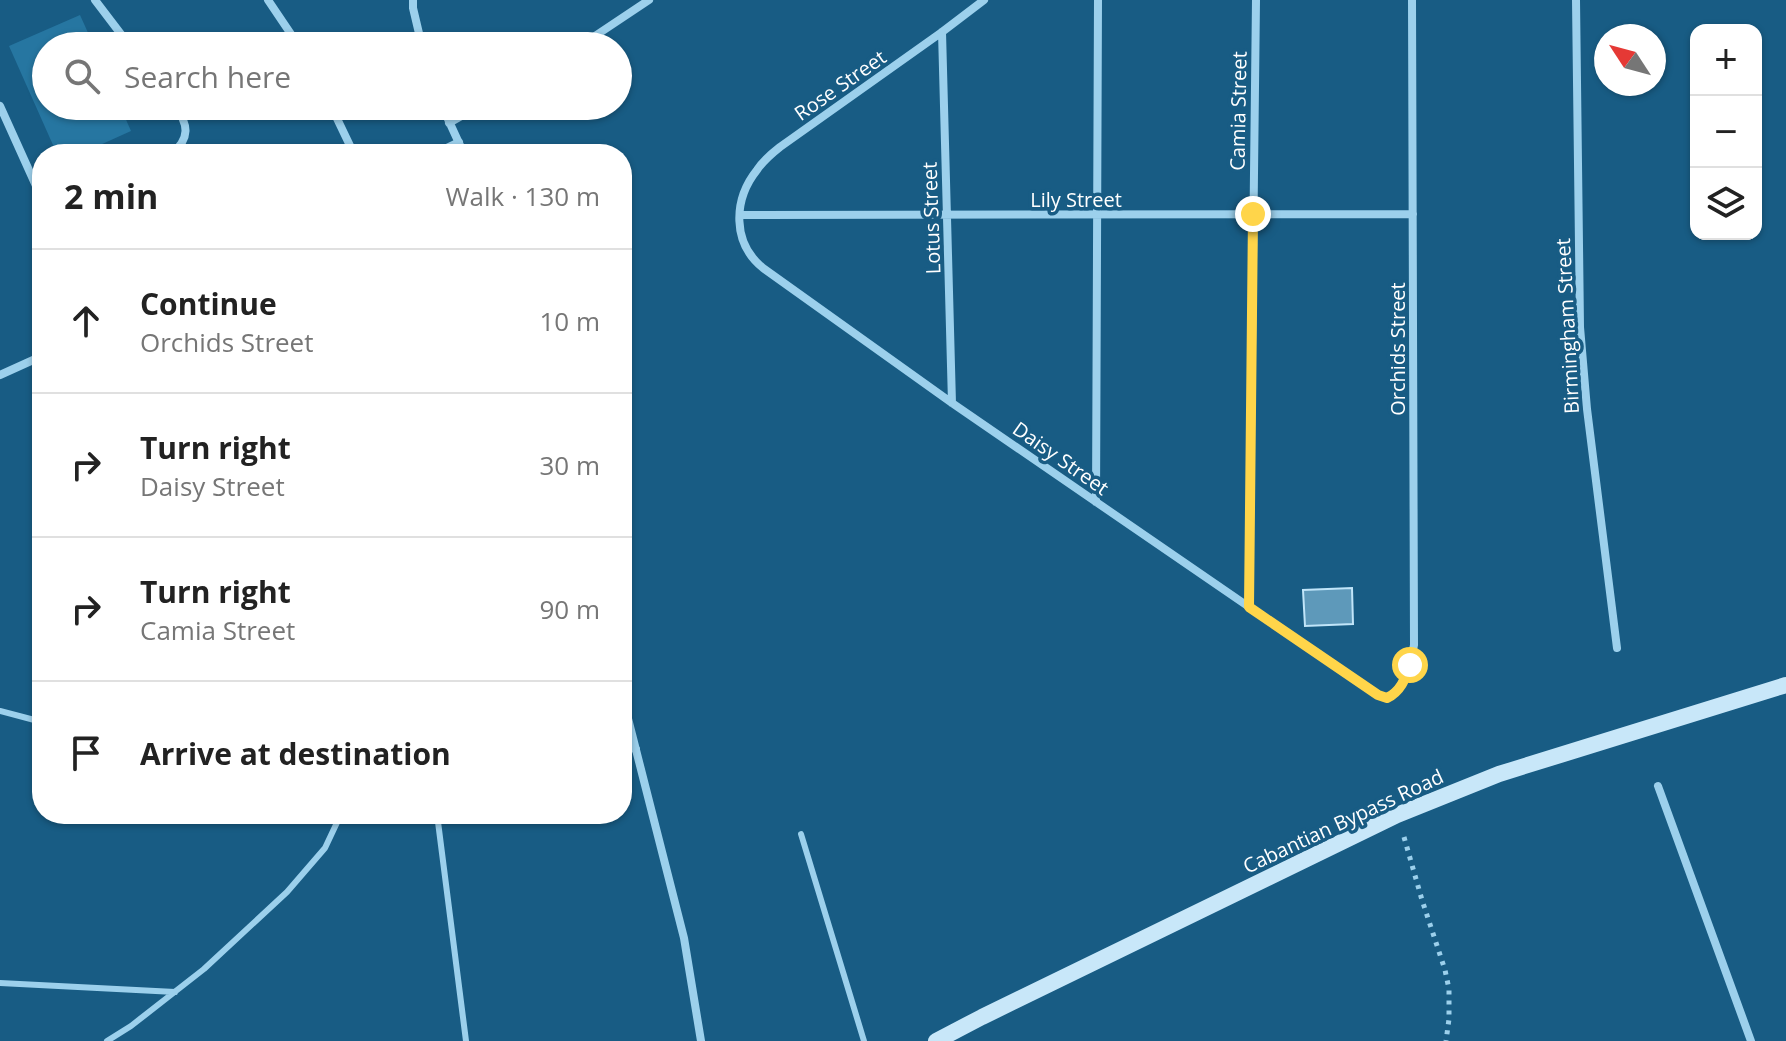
<!DOCTYPE html>
<meta charset="utf-8">
<style>
:root{--surface:#fff;--page:#f6f6f6;--text:#222;--muted:#767676;--line:#e0e0e0}
body{margin:0;font-family:"Open Sans",sans-serif;background:var(--page);color:var(--text)}
.controls{position:absolute;right:24px;top:24px;display:grid;overflow:hidden;border-radius:16px;box-shadow:0 2px 6px #0004}
.controls button{width:72px;height:72px;display:grid;place-items:center;padding:0;border:0;border-bottom:2px solid var(--line);background:var(--surface);color:var(--text);font:40px sans-serif}
.compass{position:absolute;left:1594px;top:24px;width:72px;height:72px;border-radius:50%;background:var(--surface);box-shadow:0 2px 6px #0004;rotate:306deg}
.stop{position:absolute;width:24px;height:24px;margin:-18px;border:6px solid #ffd54a;border-radius:50%;background:#fff}
.stop.end{background:#ffd54a;border-color:#fff;box-shadow:0 2px 8px #0008}
.list{margin:0;padding:0;list-style:none}
h2{display:flex;justify-content:space-between;align-items:center;height:104px;margin:0;padding:0 32px;font-size:34px}
h2 small{font-size:26px;font-weight:400;color:var(--muted)}
.list li{display:grid;grid-template-columns:52px 1fr auto;gap:24px;align-items:center;box-sizing:border-box;height:144px;padding:0 32px;border-top:2px solid var(--line)}
.list b{display:block;font-size:30px;white-space:nowrap}
.list p{margin:0;font-size:26px;white-space:nowrap;color:var(--muted)}
.list em{font-size:26px;font-style:normal;color:var(--muted)}
.icon{flex:none;width:44px;height:44px;fill:none;stroke:currentColor;stroke-width:2;stroke-linecap:round;stroke-linejoin:round}
.map{position:relative;flex:none;width:1786px;height:1041px;overflow:hidden}
.search{position:absolute;background:var(--surface);box-shadow:0 2px 6px #0004;left:32px;top:32px;width:600px;height:88px;display:flex;align-items:center;gap:20px;box-sizing:border-box;padding:0 28px;border-radius:44px;color:var(--muted);font-size:30px}
.panel{position:absolute;background:var(--surface);box-shadow:0 2px 6px #0004;left:32px;top:144px;width:600px;height:680px;border-radius:32px}
.map>svg:first-child{display:block}
</style>
<div class="map">
<svg width="1786" height="1041" viewBox="0 0 1786 1041">
<rect width="100%" height="100%" fill="#185c84"/>
<path fill="#2676a1" d="M80 15 94 46H46V106H120L131 131 80 154H57L9 46Z"/>
<path fill="#5e99ba" stroke="#c1e5f9" stroke-width="2" d="M1352 588 1353 624 1305 626 1303 590Z"/>
<g fill="none" stroke-linecap="round" stroke-linejoin="round">
<path stroke="#9cd0ec" stroke-width="5" stroke-dasharray="4 6" stroke-linecap="butt" d="M1404 837 1422 900 1445 970 1449 989V1019L1446 1041"/>
<path stroke="#9cd0ec" stroke-width="6" d="M0 711 42 722
M622 750 637 749
M437 814 466 1041
M801 834 864 1041
M0 983 175 992
M107 1041 131 1026 204 969 287 892 325 848 341 814"/>
<path stroke="#9cd0ec" stroke-width="8" d="M95 0 130 46
M268 0 299 46
M413 0V8L422 46
M984 0 942 32 780 147C771 154 763 161 757 170 733 200 732 243 763 268L952 403 1367 688 1378 695 1387 698C1406 688 1410 665 1414 645L1412 0
M1576 0 1580 327 1587 409 1617 648
M942 32 952 403
M580 46 649 0
M0 106 37 188 42 194
M331 106 354 154
M442 106 464 154
M449 123 479 106
M172 154C190 138 189 125 175 106
M434 154 459 142
M740 215 1413 214
M0 375 42 356
M1096 502 1098 0
M1249 607 1256 0
M622 695 684 938 701 1041
M1658 786 1751 1041"/>
<path stroke="#c8e7f9" stroke-width="16" d="M936 1041 982 1017 1397 815 1499 774 1786 685"/>
</g>
<g fill="none" stroke-linecap="round" stroke-linejoin="round">
<path stroke="#ffd54a" stroke-width="10" d="M1253 214 1249 607 1378 695 1387 698C1401 691 1405 679 1410 665"/>
</g>
<g text-anchor="middle" dominant-baseline="central" stroke-width="7" stroke-linejoin="round" paint-order="stroke">
<g font-size="20" fill="#fff" stroke="#185c84">
<text transform="translate(840 85) rotate(-35)">Rose Street</text>
<text transform="translate(1238 111) rotate(-89)">Camia Street</text>
<text x="1076" y="199">Lily Street</text>
<text transform="translate(931 218) rotate(-92)">Lotus Street</text>
<text transform="translate(1567 326) rotate(-93)">Birmingham Street</text>
<text transform="translate(1397 349) rotate(-90)">Orchids Street</text>
<text transform="translate(1061 458) rotate(35)">Daisy Street</text>
<text transform="translate(1343 821) rotate(-25)">Cabantian Bypass Road</text>
</g>
</g>
</svg>
<div class="controls">
<button>+</button>
<button>−</button>
<button><svg class="icon" aria-label="layers" viewBox="0 0 24 24"><path d="M12 4l9 5-9 5-9-5zM3 14l9 5 9-5"/></svg></button>
</div>
<svg class="compass" viewBox="-18 -18 36 36"><path d="M0-13l5 13h-10z" fill="#e53935"/><path d="M0 13l5-13h-10z" fill="#767676"/></svg>
<div class="stop" style="left:1410px;top:665px"></div>
<div class="stop end" style="left:1253px;top:214px"></div>
<div class="search"><svg class="icon" aria-label="search" viewBox="0 0 24 24"><circle cx="10" cy="10" r="6"/><path d="M15 15l6 6"/></svg>Search here</div>
<section class="panel">
<h2>2 min<small>Walk · 130 m</small></h2>
<ul class="list">
<li><svg class="icon" aria-label="ahead" viewBox="0 0 24 24"><path d="M12 20V5M6 11l6-6 6 6"/></svg><div><b>Continue</b><p>Orchids Street</p></div><em>10 m</em></li>
<li><svg class="icon" aria-label="right" viewBox="0 0 24 24"><path d="M7 20v-9h11M14 6l5 5-5 5"/></svg><div><b>Turn right</b><p>Daisy Street</p></div><em>30 m</em></li>
<li><svg class="icon" aria-label="right" viewBox="0 0 24 24"><path d="M7 20v-9h11M14 6l5 5-5 5"/></svg><div><b>Turn right</b><p>Camia Street</p></div><em>90 m</em></li>
<li><svg class="icon" aria-label="arrive" viewBox="0 0 24 24"><path d="M6 21V4h12l-3 4 3 4H6"/></svg><div><b>Arrive at destination</b></div></li>
</ul>
</section>
</div>
